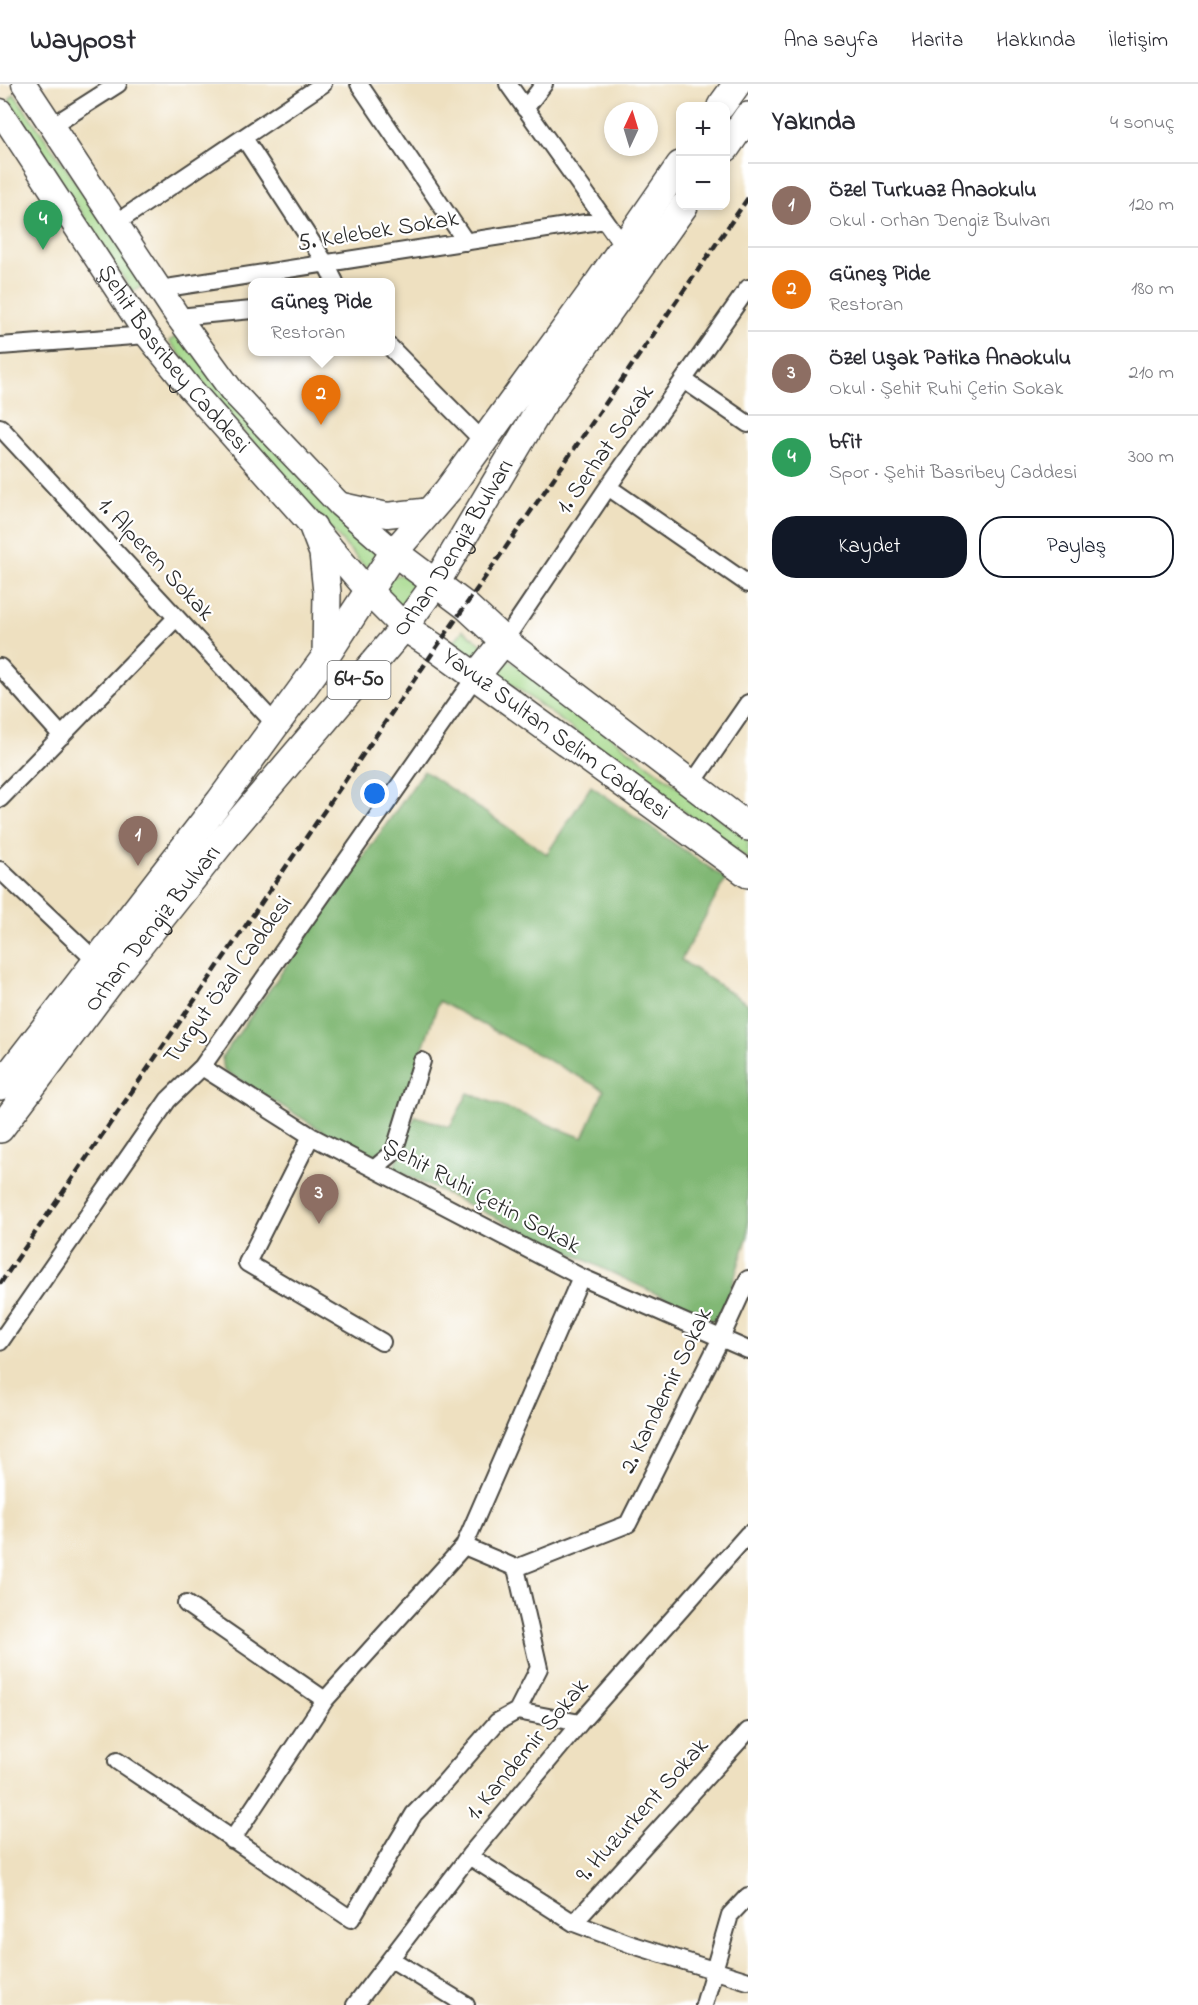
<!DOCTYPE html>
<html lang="tr">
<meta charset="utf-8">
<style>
:root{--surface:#fff;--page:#f7f7f7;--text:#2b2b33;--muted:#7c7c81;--line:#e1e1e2;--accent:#111827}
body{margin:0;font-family:"Indie Flower",sans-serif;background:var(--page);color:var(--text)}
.controls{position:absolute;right:18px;top:18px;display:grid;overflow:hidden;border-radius:12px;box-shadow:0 3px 9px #0003}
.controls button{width:54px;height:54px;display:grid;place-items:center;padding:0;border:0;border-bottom:2px solid var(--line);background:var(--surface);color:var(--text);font:30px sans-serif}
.compass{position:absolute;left:604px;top:18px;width:54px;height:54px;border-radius:50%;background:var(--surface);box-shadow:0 3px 9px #0003;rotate:4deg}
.you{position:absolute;left:375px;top:710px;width:21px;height:21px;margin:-15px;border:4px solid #fff;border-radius:50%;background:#1a73e8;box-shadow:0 0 0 9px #1a73e833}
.badge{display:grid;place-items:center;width:39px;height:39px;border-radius:50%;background:var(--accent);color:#fff;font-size:20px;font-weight:700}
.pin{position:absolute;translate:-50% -50px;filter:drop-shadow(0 2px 3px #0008)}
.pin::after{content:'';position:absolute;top:32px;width:21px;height:18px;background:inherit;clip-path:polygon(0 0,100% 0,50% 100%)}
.popup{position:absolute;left:248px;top:194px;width:147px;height:78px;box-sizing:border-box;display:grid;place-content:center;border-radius:12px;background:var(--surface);filter:drop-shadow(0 2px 4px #0005);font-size:20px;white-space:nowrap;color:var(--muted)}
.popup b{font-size:22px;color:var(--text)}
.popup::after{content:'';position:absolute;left:50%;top:100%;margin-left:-12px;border:12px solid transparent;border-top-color:var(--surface)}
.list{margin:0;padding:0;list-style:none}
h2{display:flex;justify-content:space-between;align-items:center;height:78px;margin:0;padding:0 24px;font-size:26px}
h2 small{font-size:20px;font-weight:400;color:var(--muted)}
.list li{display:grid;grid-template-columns:39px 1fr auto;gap:18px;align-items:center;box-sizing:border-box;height:84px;padding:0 24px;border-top:2px solid var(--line)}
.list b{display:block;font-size:22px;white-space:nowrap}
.list p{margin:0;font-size:20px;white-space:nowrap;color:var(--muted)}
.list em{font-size:20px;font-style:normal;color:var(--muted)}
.actions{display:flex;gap:12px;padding:18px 24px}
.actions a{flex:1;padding:14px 0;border:2px solid var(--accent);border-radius:24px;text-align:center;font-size:21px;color:var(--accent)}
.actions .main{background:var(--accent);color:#fff}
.map{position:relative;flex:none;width:748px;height:1921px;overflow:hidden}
header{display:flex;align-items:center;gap:36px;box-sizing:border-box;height:84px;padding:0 30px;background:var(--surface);border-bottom:2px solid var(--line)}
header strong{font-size:28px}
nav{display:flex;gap:33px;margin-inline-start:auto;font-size:21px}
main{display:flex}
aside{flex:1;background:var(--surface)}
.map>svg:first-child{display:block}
</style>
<header>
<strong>Waypost</strong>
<nav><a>Ana sayfa</a><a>Harita</a><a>Hakkında</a><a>İletişim</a></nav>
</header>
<main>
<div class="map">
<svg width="748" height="1921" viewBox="0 0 748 1921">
<rect width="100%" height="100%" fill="#fff"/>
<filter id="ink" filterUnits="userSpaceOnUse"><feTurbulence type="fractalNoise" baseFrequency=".0167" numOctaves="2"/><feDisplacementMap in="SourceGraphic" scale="12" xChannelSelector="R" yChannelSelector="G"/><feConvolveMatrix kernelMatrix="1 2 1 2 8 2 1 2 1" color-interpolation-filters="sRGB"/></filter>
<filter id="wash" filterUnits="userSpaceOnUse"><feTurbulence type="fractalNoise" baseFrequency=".008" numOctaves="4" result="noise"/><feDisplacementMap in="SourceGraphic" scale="24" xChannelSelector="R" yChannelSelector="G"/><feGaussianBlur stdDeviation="1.35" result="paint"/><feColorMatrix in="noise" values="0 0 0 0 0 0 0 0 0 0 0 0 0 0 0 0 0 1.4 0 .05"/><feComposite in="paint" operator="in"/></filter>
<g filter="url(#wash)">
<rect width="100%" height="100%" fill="#eee0c0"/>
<path fill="#a2d787" stroke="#668159" stroke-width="1.5" d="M14 10 147 200 132 207 9 16Z
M181 250 379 467 366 484 219 320 169 257Z
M384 507a16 16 0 1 1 32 0a16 16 0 1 1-32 0Z
M463 546 488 565 476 580 450 563Z
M503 571 748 756V775L493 586Z"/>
<path fill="#81b874" stroke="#567250" stroke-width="1.5" d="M424 687 547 770 591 702 726 795 681 876 748 920V1151L720 1240 393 1085 415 1032 450 1043 468 1009 583 1054 604 1006 439 917 389 1062 368 1075 224 986 222 973Z"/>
</g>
<g filter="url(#ink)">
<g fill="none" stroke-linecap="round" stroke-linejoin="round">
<defs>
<path id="street" d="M359 0 466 158
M508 0 624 163
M525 25 544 0
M52 42 118 0
M244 54 326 180 335 198
M116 139 323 0
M160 205 605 136
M178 233 252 226
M0 262 147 251
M390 263 483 357
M684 296 748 340
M0 343 276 641
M608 403 748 500
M504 557 608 403 748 204
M0 583 62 652
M692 700 748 619
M0 715 176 534
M0 786 96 877
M202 983 311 1052 581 1193 748 1266
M311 1052 247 1179 382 1258
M375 1084 394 1068 422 977
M0 1258 168 1016 202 983 475 593
M464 1462 581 1193
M516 1484 539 1584 517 1627
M186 1520 325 1616
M117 1677 351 1835 414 1730 444 1699 497 1638 517 1627 580 1639
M232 1756 325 1616 464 1462 516 1484 628 1440 721 1254 748 1195
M469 1772 574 1839 630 1860 748 1897
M574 1839 748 1647
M391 1875 466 1921
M355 1921 469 1772 580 1639 748 1450
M704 1921 730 1831 748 1812"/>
<g id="secondary">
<path d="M24 0 178 233 232 307 340 421 394 468"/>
<path id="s1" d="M0 27 147 251 188 302 313 443 368 507"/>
<path d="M342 421 387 431 431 426"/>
</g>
<g id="primary">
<path d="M721 22 737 0"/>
<path d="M726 64 748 32"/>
<path d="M313 443 323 469 327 508 326 572"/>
<path d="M394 468 466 522 504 557 748 743"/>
<path id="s2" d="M368 507 404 543 436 564 748 790"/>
<path d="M475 593 504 557"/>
<path d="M0 1002 220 717 326 572 394 468 448 406 592 208 680 81"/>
<path id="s3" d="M0 1045 112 896 224 755 404 543 436 499 540 324 684 122"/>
</g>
</defs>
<use href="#street" stroke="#484641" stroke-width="20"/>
<use href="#secondary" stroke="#484641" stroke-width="27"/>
<use href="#primary" stroke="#484641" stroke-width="30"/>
<use href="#street" stroke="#fff" stroke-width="16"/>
<use href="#secondary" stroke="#fff" stroke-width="24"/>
<use href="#primary" stroke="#fff" stroke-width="27"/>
<path stroke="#2b2b2b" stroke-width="4.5" stroke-dasharray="9 4.5" stroke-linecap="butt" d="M0 1200 436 564 748 114"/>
</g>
</g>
<g text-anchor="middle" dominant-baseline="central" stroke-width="4.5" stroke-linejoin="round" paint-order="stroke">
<rect fill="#fff" stroke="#6b6b6b" stroke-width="1.5" x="327.5" y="577" width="63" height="38" rx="4.5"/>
<g font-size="22" font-weight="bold" fill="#2b2b2b">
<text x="359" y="596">64-50</text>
</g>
<g font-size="24" fill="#2b2b2b" stroke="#fff">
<text transform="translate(378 148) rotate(-9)">5. Kelebek Sokak</text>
<text stroke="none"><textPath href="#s1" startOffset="303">Şehit Basribey Caddesi</textPath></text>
<text transform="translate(606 366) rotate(-55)">1. Serhat Sokak</text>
<text stroke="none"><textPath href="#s3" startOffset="738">Orhan Dengiz Bulvarı</textPath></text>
<text transform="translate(155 476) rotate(47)">1. Alperen Sokak</text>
<text stroke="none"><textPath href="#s2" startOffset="237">Yavuz Sultan Selim Caddesi</textPath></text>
<text stroke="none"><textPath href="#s3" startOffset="252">Orhan Dengiz Bulvarı</textPath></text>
<text transform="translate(229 897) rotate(-54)">Turgut Özal Caddesi</text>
<text transform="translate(481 1113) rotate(28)">Şehit Ruhi Çetin Sokak</text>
<text transform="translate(667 1307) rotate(-64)">2. Kandemir Sokak</text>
<text transform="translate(528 1666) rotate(-50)">1. Kandemir Sokak</text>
<text transform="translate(643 1727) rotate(-48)">9. Huzurkent Sokak</text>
</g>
</g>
</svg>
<div class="controls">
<button>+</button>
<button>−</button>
</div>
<svg class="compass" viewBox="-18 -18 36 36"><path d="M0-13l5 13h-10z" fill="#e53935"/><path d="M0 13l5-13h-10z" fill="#7c7c81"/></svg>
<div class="you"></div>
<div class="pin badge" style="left:138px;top:782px;background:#8d6e63">1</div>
<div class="pin badge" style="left:321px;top:341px;background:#e8710a">2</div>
<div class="popup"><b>Güneş Pide</b>Restoran</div>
<div class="pin badge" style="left:319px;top:1140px;background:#8d6e63">3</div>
<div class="pin badge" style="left:43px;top:166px;background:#2e9e5b">4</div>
</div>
<aside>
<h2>Yakında<small>4 sonuç</small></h2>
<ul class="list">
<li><span class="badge" style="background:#8d6e63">1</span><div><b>Özel Turkuaz Anaokulu</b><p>Okul · Orhan Dengiz Bulvarı</p></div><em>120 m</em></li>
<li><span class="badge" style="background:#e8710a">2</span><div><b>Güneş Pide</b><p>Restoran</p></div><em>180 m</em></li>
<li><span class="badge" style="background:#8d6e63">3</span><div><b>Özel Uşak Patika Anaokulu</b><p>Okul · Şehit Ruhi Çetin Sokak</p></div><em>210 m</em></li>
<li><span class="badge" style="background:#2e9e5b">4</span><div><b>bfit</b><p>Spor · Şehit Basribey Caddesi</p></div><em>300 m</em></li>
</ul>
<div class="actions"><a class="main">Kaydet</a><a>Paylaş</a></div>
</aside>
</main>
